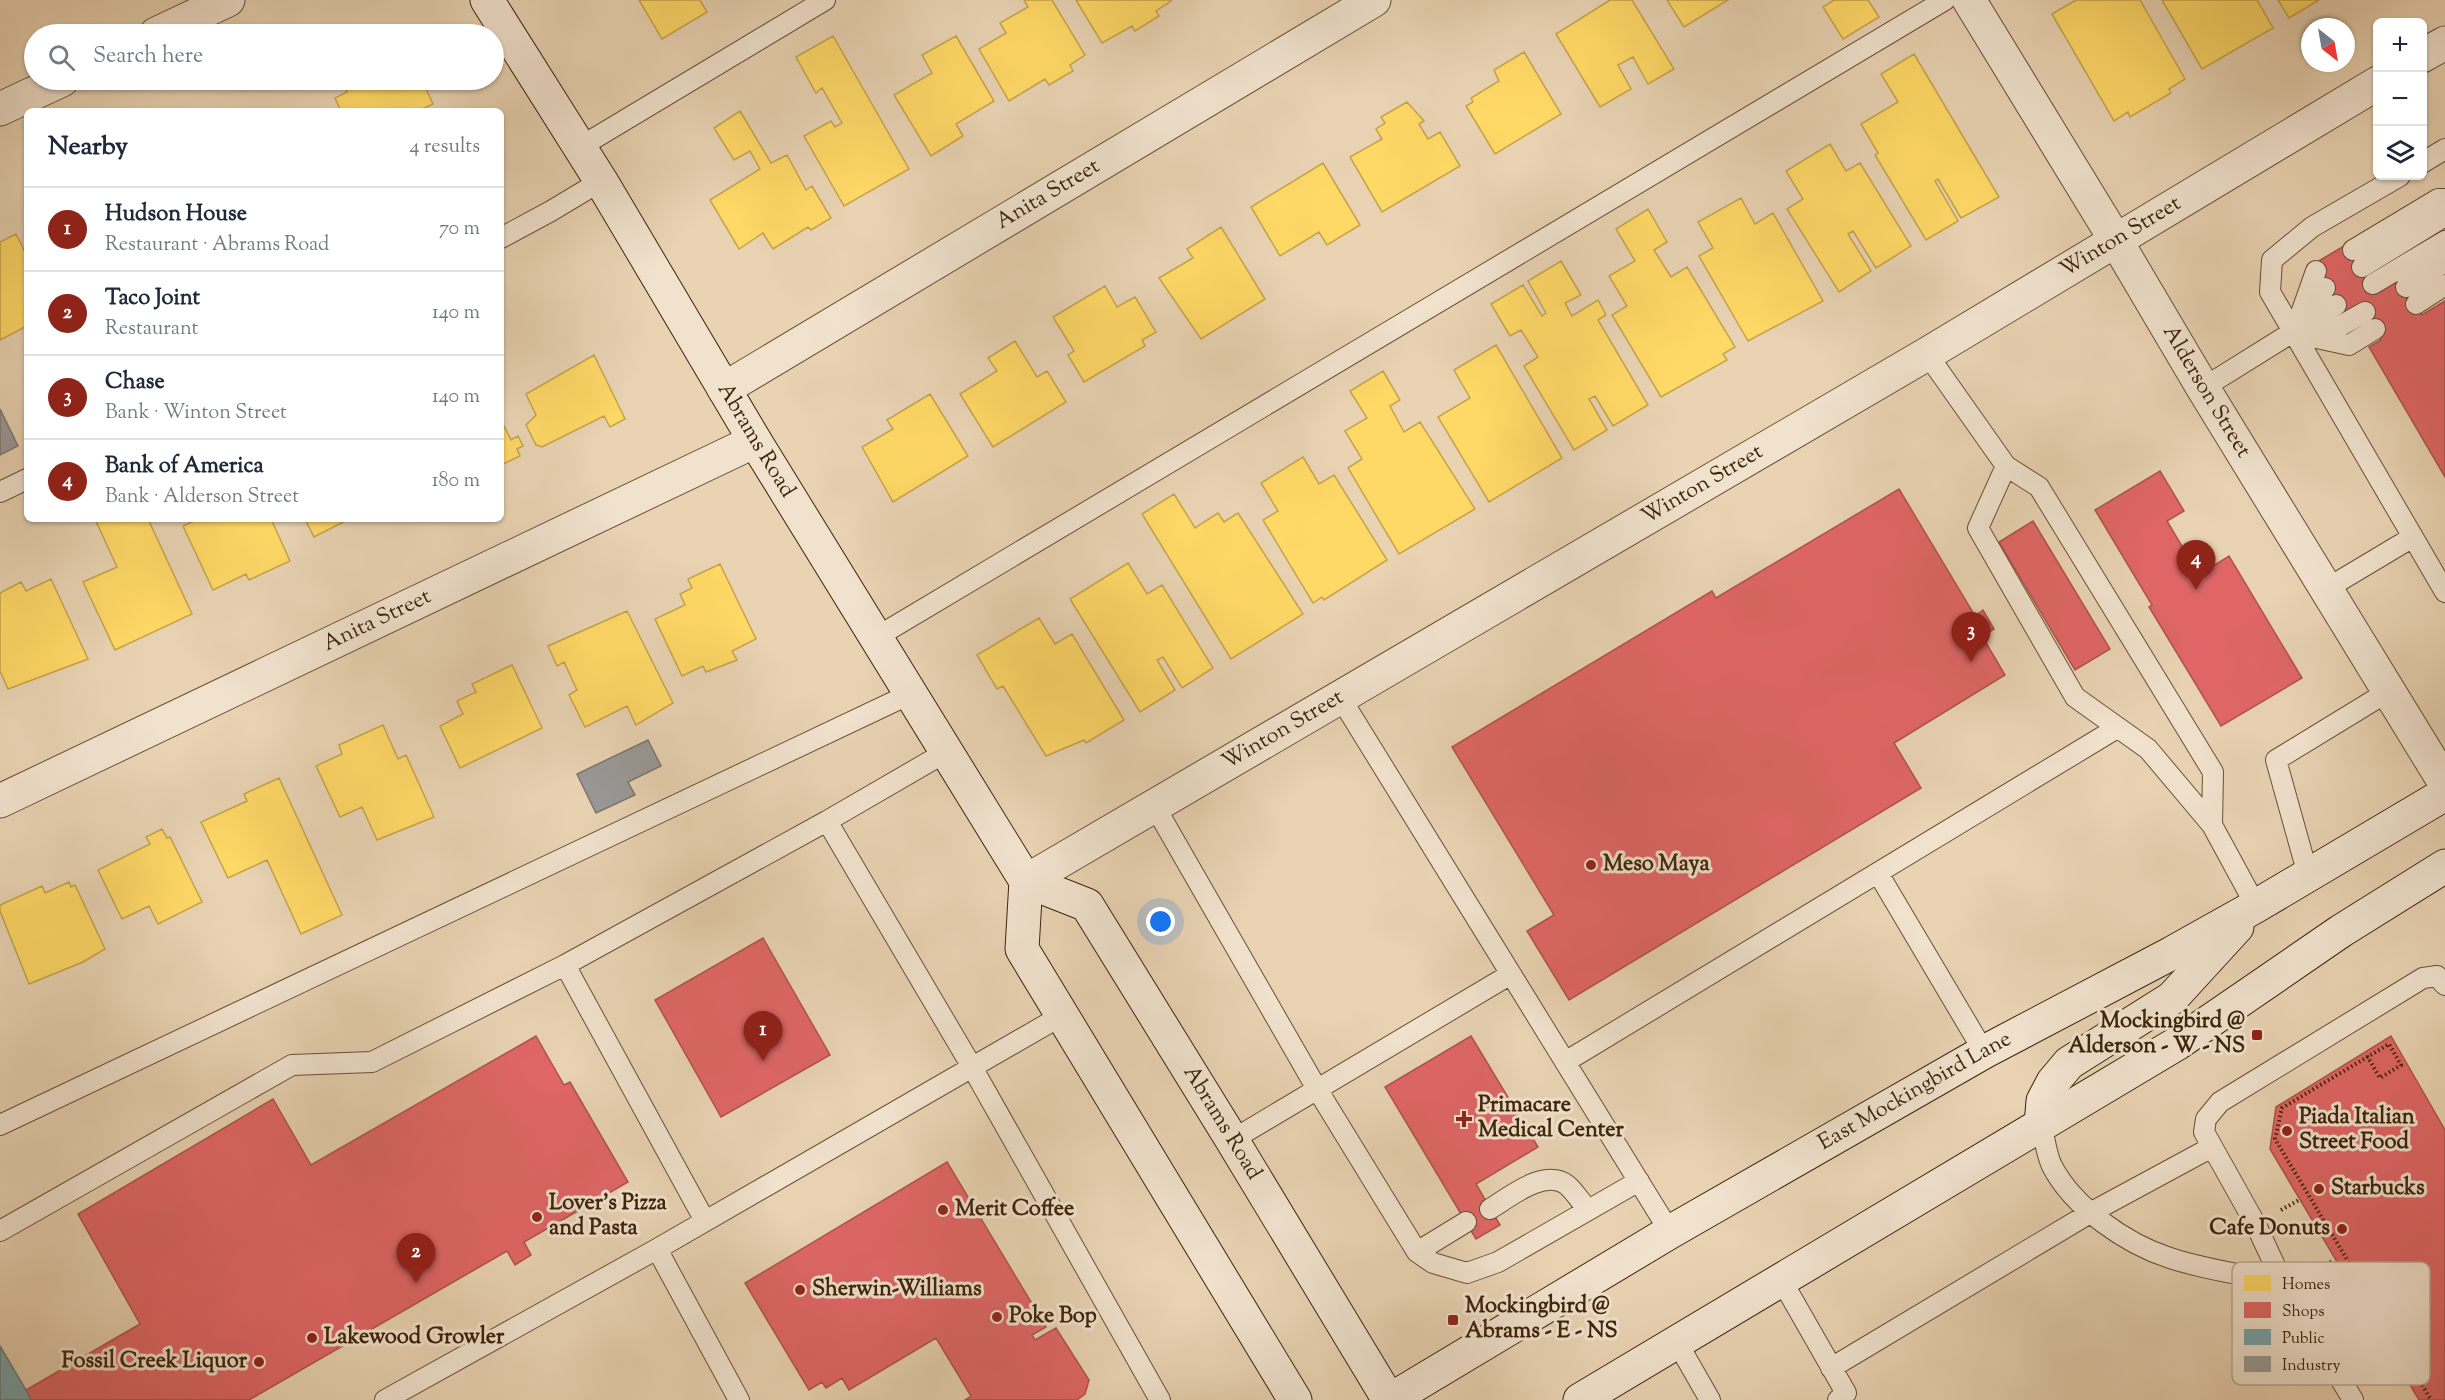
<!DOCTYPE html>
<meta charset="utf-8">
<style>
:root{--surface:#fff;--page:#f6f6f7;--text:#1f2937;--muted:#747a83;--line:#e0e1e3;--accent:#8f2418}
body{margin:0;font-family:"Sorts Mill Goudy",serif;background:var(--page);color:var(--text)}
.controls{position:absolute;right:18px;top:18px;display:grid;overflow:hidden;border-radius:9px;box-shadow:0 2px 4px #0004}
.controls button{width:54px;height:54px;display:grid;place-items:center;padding:0;border:0;border-bottom:2px solid var(--line);background:var(--surface);color:var(--text);font:30px sans-serif}
.compass{position:absolute;left:2301px;top:18px;width:54px;height:54px;border-radius:50%;background:var(--surface);box-shadow:0 2px 4px #0004;rotate:149deg}
.you{position:absolute;left:1161px;top:922px;width:21px;height:21px;margin:-15px;border:4px solid #fff;border-radius:50%;background:#1a73e8;box-shadow:0 0 0 9px #1a73e833}
.badge{display:grid;place-items:center;width:39px;height:39px;border-radius:50%;background:var(--accent);color:#fff;font-size:20px;font-weight:700}
.pin{position:absolute;translate:-50% -50px;filter:drop-shadow(0 2px 3px #0008)}
.pin::after{content:'';position:absolute;top:32px;width:21px;height:18px;background:inherit;clip-path:polygon(0 0,100% 0,50% 100%)}
.list{margin:0;padding:0;list-style:none}
h2{display:flex;justify-content:space-between;align-items:center;height:78px;margin:0;padding:0 24px;font-size:26px}
h2 small{font-size:20px;font-weight:400;color:var(--muted)}
.list li{display:grid;grid-template-columns:39px 1fr auto;gap:18px;align-items:center;box-sizing:border-box;height:84px;padding:0 24px;border-top:2px solid var(--line)}
.list b{display:block;font-size:22px;white-space:nowrap}
.list p{margin:0;font-size:20px;white-space:nowrap;color:var(--muted)}
.list em{font-size:20px;font-style:normal;color:var(--muted)}
.icon{flex:none;width:33px;height:33px;fill:none;stroke:currentColor;stroke-width:2;stroke-linecap:round;stroke-linejoin:round}
.map{position:relative;flex:none;width:2445px;height:1400px;overflow:hidden}
.search{position:absolute;background:var(--surface);box-shadow:0 2px 4px #0004;left:24px;top:24px;width:480px;height:66px;display:flex;align-items:center;gap:15px;box-sizing:border-box;padding:0 21px;border-radius:33px;color:var(--muted);font-size:22px}
.panel{position:absolute;background:var(--surface);box-shadow:0 2px 4px #0004;left:24px;top:108px;width:480px;height:414px;border-radius:9px}
.map>svg:first-child{display:block}
</style>
<div class="map">
<svg width="2445" height="1400" viewBox="0 0 2445 1400">
<rect width="100%" height="100%" fill="#e9d3b3"/>
<filter id="stains"><feTurbulence type="fractalNoise" baseFrequency=".00333" numOctaves="4"/><feColorMatrix values="0 0 0 0 .2 0 0 0 0 .09 0 0 0 0 .02 0 0 0 .5 -.17"/></filter>
<radialGradient id="worn" r=".72"><stop offset=".6" stop-color="#630" stop-opacity="0"/><stop offset="1" stop-color="#630" stop-opacity=".3"/></radialGradient>
<path fill="#ffd966" stroke="#c5a34a" stroke-width="1.5" d="M639 0H700L707 12 662 39Z
M1024 0H1052L1085 55 1070 65 1073 71 1049 85 1045 79 1009 101 979 49 1006 33 1000 23 1028 7Z
M1076 0H1171V1L1156 11 1159 16 1135 31 1132 26 1102 43Z
M1610 0H1632L1674 69 1648 84 1633 57 1618 65 1631 89 1600 107 1556 34Z
M1667 0H1728L1684 27Z
M1834 0H1868L1879 17 1843 39 1823 7Z
M2076 0H2140L2185 79 2169 89 2171 93 2130 117 2128 112 2114 121 2052 14Z
M2162 0H2257L2273 28 2202 69Z
M2278 0H2319L2289 18Z
M833 36 909 169 844 206 804 136 831 121 835 127 842 123 822 88 816 93 796 57Z
M956 36 994 101 956 124 963 136 931 156 894 95 932 73 922 55Z
M1524 52 1561 114 1495 154 1466 106 1473 102 1471 98 1499 81 1494 70Z
M1914 54 1999 197 1961 218 1938 179 1935 181 1958 221 1926 240 1875 155 1878 153 1861 124 1898 102 1881 74Z
M341 80H422L433 104 418 111H341L335 98 347 92Z
M1407 102 1424 121 1419 124 1428 139 1440 132 1460 166 1382 212 1350 157 1382 139 1376 129 1385 123 1381 117Z
M740 111 771 163 787 155 806 190 812 186 831 218 811 230 808 227 773 249 763 233 739 249 710 200 760 169 750 151 734 160 714 128Z
M1830 144 1846 171 1860 163 1911 246 1876 268 1853 231 1848 234 1871 271 1839 292 1787 209 1803 199 1786 171Z
M1323 163 1360 225 1327 245 1319 232 1280 256 1251 207Z
M1741 198 1755 224 1773 213 1823 301 1748 341 1699 256 1713 248 1698 222Z
M1648 209 1667 242 1654 250 1671 277 1687 267 1735 347 1723 354 1727 360 1661 397 1612 315 1627 306 1609 276 1635 261 1616 229Z
M1221 227 1265 299 1201 339 1159 278 1193 258 1187 249Z
M16 234 27 256V326L0 340V242Z
M1561 261 1581 295 1565 303 1572 316 1598 300 1606 315 1598 320 1648 405 1613 426 1595 396 1589 399 1607 430 1574 450 1524 366 1538 357 1521 330 1510 336 1491 304 1523 285 1542 316 1546 313 1528 281Z
M1105 286 1117 307 1135 297 1156 332 1142 340 1145 346 1084 382 1068 355 1074 351 1053 317Z
M1015 341 1037 377 1047 371 1066 402 993 447 960 394 997 371 988 358Z
M1496 345 1562 458 1489 502 1438 417 1470 398 1454 370Z
M594 355 625 419 610 427 604 416 542 447 536 445 526 425 536 415 526 394Z
M1383 371 1400 400 1390 406 1404 432 1420 422 1475 509 1399 554 1348 468 1362 459 1345 431 1367 418 1350 391Z
M930 394 968 456 893 502 862 447 893 429 887 420Z
M501 420 511 440 518 436 523 446 517 449 520 456 501 465Z
M1303 457 1319 484 1334 475 1387 560 1324 600 1322 597 1313 603 1263 520 1278 511 1261 483Z
M1174 494 1195 528 1218 513 1224 522 1238 513 1303 614 1231 659 1142 514Z
M95 519H148L192 614 115 650 83 582 117 567Z
M198 519H271L290 561 249 580 246 574 213 590 183 526Z
M305 519H349L314 537Z
M1128 563 1147 594 1162 585 1213 668 1182 688 1163 657 1157 660 1175 690 1140 712 1070 599Z
M720 564 756 639 732 651 737 660 706 672 703 666 682 676 655 619 685 605 680 594 692 588 688 579Z
M51 579 88 659 8 689 0 671V593L21 582 26 591Z
M627 611 673 703 636 725 627 706 585 727 569 695 577 690 564 662 557 666 548 646Z
M1039 618 1055 644 1072 634 1124 720 1086 743 1084 740 1046 756 1003 686 997 689 977 655Z
M512 665 542 728 460 768 440 726 463 714 457 701 476 692 472 684Z
M383 725 398 759 406 755 434 817 377 840 362 807 340 817 316 766 342 754 339 745Z
M279 778 342 915 301 934 267 860 228 878 201 822 247 801 244 794Z
M162 829 167 838 170 837 202 902 158 924 149 906 122 919 98 870 150 844 146 837Z
M69 882 71 887 75 885 105 949 83 962 29 984 0 911V905L42 886 45 893Z"/>
<path fill="#e06666" stroke="#af524a" stroke-width="1.5" d="M2349 243 2377 291 2401 278 2422 315 2445 301V477L2369 347 2381 340 2363 309 2344 319 2312 265Z
M2160 471 2184 511 2167 521 2199 575 2229 556 2302 678 2221 726 2149 607 2152 605 2095 510Z
M1899 489 1975 616 1983 610 1994 629 1982 636 2005 675 1894 743 1921 788 1569 1000 1527 931 1554 915 1452 747 1712 591 1716 598Z
M2033 521 2110 649 2075 670 1999 542Z
M763 938 830 1055 721 1117 655 1000Z
M536 1036 564 1085 570 1082 628 1182 524 1242 531 1255 515 1265 507 1251 249 1400H31L26 1390 140 1324 78 1214 273 1099 311 1165Z
M1471 1036 1538 1147 1476 1184 1500 1225 1476 1239 1385 1087Z
M2391 1036 2445 1130V1400H2419L2270 1149 2276 1107Z
M947 1162 1046 1327 1032 1335 1035 1340 1056 1328 1089 1380 1085 1394 1077 1400H965L971 1396 936 1338 849 1390 842 1378 826 1388 822 1382 809 1390 745 1283Z"/>
<path fill="#76a5af" stroke="#657e7e" stroke-width="1.5" d="M0 1346 26 1390 31 1400H0Z"/>
<path fill="#999" stroke="#7e766e" stroke-width="1.5" d="M0 409 18 446 0 455Z
M648 740 661 766 628 782 635 795 596 813 577 774Z"/>
<g fill="none" stroke-linecap="round" stroke-linejoin="round">
<defs>
<path id="service" d="M580 147 825 0
M2422 163 2445 149
M2400 176 2312 227 2272 260 2270 292 2445 592
M501 238 551 211 601 181
M2353 250 2438 199H2445
M2362 267 2445 216
M2373 284 2445 241
M2406 287 2445 262
M2416 304 2445 285
M2308 313 2325 288
M2306 331 2342 325 2365 312
M2294 333 2349 345 2375 329
M2294 333 2316 271
M1927 354 2006 466 2039 487 2213 772 2212 825
M2203 388 2336 305
M2006 466 1978 528 2075 697 2148 749 2212 825 2256 906
M0 492 27 479
M2326 589 2413 537
M875 638 1945 0
M1340 697 1670 1232
M1154 805 1317 1089 1417 1252 1433 1263 1467 1273 1498 1262 1639 1181
M827 821 946 752
M1878 873 1984 1052
M2308 875 2276 760 2389 691
M565 965 705 1221
M1565 1062 2117 728
M0 1125 910 694
M2041 1125C2045 1138 2046 1154 2052 1166 2073 1207 2126 1244 2170 1258 2206 1270 2246 1275 2283 1283L2353 1400
M1232 1140 1511 974
M1490 1209C1510 1197 1544 1168 1567 1185 1575 1192 1581 1202 1588 1210
M0 1231 292 1065 372 1062 565 965 827 821 972 1067 1160 1400
M1417 1252 1466 1222
M1782 1281 1846 1393 1838 1400
M2283 1283 2256 1225 2204 1132 2206 1119 2220 1102 2423 978 2437 976 2445 985
M1678 1344 1710 1400
M1831 1368 2090 1213 2212 1147
M385 1400 657 1249
M739 1400 657 1249 1061 1016"/>
<g id="minor">
<path id="s1" d="M1969 0 2115 239 2203 388 2445 783"/>
<path d="M156 34 228 0"/>
<path d="M2422 56 2445 43"/>
<path d="M0 109 62 80"/>
<path id="s2" d="M724 389 1374 0"/>
<path id="s3" d="M0 801 755 441"/>
<path id="s4" d="M1026 881 1927 354 2378 83"/>
</g>
<g id="secondary">
<path id="s5" d="M487 0 601 181 755 441 1026 881 1022 949 1295 1400"/>
<path id="s6" d="M1026 881 1087 905 1232 1140 1389 1400"/>
<path d="M2041 1125 2043 1101 2053 1082 2069 1063 2172 998 2237 927"/>
<path id="s7" d="M1390 1400 1670 1232 1984 1052 2172 953 2256 906 2445 794"/>
<path d="M1580 1400 2178 1043 2341 931 2445 866"/>
</g>
</defs>
<use href="#service" stroke="#695034" stroke-width="22"/>
<use href="#minor" stroke="#695034" stroke-width="35"/>
<use href="#secondary" stroke="#3e240a" stroke-width="35"/>
<path stroke="#3e240a" stroke-width="4" stroke-dasharray="1.5 3" stroke-linecap="butt" d="M2367 1056 2380 1078 2401 1065 2389 1044 2282 1108 2275 1139 2431 1400
M2281 1210 2299 1200
M2314 1275 2313 1273 2334 1260
M2382 1318 2393 1312
M2352 1336 2373 1324"/>
<use href="#service" stroke="#f1e2ce" stroke-width="20"/>
<use href="#minor" stroke="#f1e2ce" stroke-width="33"/>
<use href="#secondary" stroke="#f1e2ce" stroke-width="33"/>
</g>
<g fill="#8f2418" stroke="#f1e2ce" stroke-width="2">
<circle cx="1591" cy="865" r="6"/>
<rect x="2251" y="1029" width="12" height="12" rx="3"/>
<path d="M1461 1110h6v6h6v6h-6v6h-6v-6h-6v-6h6z"/>
<circle cx="2287" cy="1131" r="6"/>
<circle cx="2319" cy="1189" r="6"/>
<circle cx="943" cy="1210" r="6"/>
<circle cx="537" cy="1217" r="6"/>
<circle cx="2342" cy="1229" r="6"/>
<circle cx="800" cy="1290" r="6"/>
<circle cx="997" cy="1317" r="6"/>
<rect x="1447" y="1314" width="12" height="12" rx="3"/>
<circle cx="312" cy="1338" r="6"/>
<circle cx="259" cy="1362" r="6"/>
</g>
<g text-anchor="middle" dominant-baseline="central" stroke-width="6" stroke-linejoin="round" paint-order="stroke">
<g font-size="22" fill="#3e240a" stroke="#f1e2ce">
<text stroke="none"><textPath href="#s2" startOffset="378">Anita Street</textPath></text>
<text stroke="none"><textPath href="#s4" startOffset="1270">Winton Street</textPath></text>
<text stroke="none"><textPath href="#s1" startOffset="458">Alderson Street</textPath></text>
<text stroke="none"><textPath href="#s5" startOffset="516">Abrams Road</textPath></text>
<text stroke="none"><textPath href="#s4" startOffset="784">Winton Street</textPath></text>
<text stroke="none"><textPath href="#s3" startOffset="418">Anita Street</textPath></text>
<text stroke="none"><textPath href="#s4" startOffset="298">Winton Street</textPath></text>
<text stroke="none"><textPath href="#s7" startOffset="609">East Mockingbird Lane</textPath></text>
<text stroke="none"><textPath href="#s6" startOffset="322">Abrams Road</textPath></text>
</g>
<g font-size="22" font-weight="bold" fill="#3e240a" stroke="#f1e2ce" text-anchor="start">
<text x="1603" y="865">Meso Maya</text>
<text x="2245" y="1022" text-anchor="end">Mockingbird @<tspan x="2245" dy="25">Alderson - W - NS</tspan></text>
<text x="1478" y="1106">Primacare<tspan x="1478" dy="25">Medical Center</tspan></text>
<text x="2299" y="1118">Piada Italian<tspan x="2299" dy="25">Street Food</tspan></text>
<text x="2331" y="1189">Starbucks</text>
<text x="549" y="1204">Lover's Pizza<tspan x="549" dy="25">and Pasta</tspan></text>
<text x="955" y="1210">Merit Coffee</text>
<text x="2330" y="1229" text-anchor="end">Cafe Donuts</text>
<text x="812" y="1290">Sherwin-Williams</text>
<text x="1465" y="1307">Mockingbird @<tspan x="1465" dy="25">Abrams - E - NS</tspan></text>
<text x="1009" y="1317">Poke Bop</text>
<text x="324" y="1338">Lakewood Growler</text>
<text x="247" y="1362" text-anchor="end">Fossil Creek Liquor</text>
</g>
</g>
<rect x="2232" y="1262" width="198" height="123" rx="9" fill="#f1e2ce" stroke="#bba993" stroke-width="1.5"/>
<rect x="2244" y="1275" width="27" height="16" fill="#ffd966"/>
<rect x="2244" y="1302" width="27" height="16" fill="#e06666"/>
<rect x="2244" y="1329" width="27" height="16" fill="#76a5af"/>
<rect x="2244" y="1356" width="27" height="16" fill="#999"/>
<g font-size="16" fill="#3e240a">
<text x="2282" y="1289">Homes</text>
<text x="2282" y="1316">Shops</text>
<text x="2282" y="1343">Public</text>
<text x="2282" y="1370">Industry</text>
</g>
<rect width="100%" height="100%" filter="url(#stains)"/>
<rect width="100%" height="100%" fill="url(#worn)"/>
</svg>
<div class="controls">
<button>+</button>
<button>−</button>
<button><svg class="icon" aria-label="layers" viewBox="0 0 24 24"><path d="M12 4l9 5-9 5-9-5zM3 14l9 5 9-5"/></svg></button>
</div>
<svg class="compass" viewBox="-18 -18 36 36"><path d="M0-13l5 13h-10z" fill="#e53935"/><path d="M0 13l5-13h-10z" fill="#747a83"/></svg>
<div class="you"></div>
<div class="pin badge" style="left:763px;top:1061px">1</div>
<div class="pin badge" style="left:416px;top:1283px">2</div>
<div class="pin badge" style="left:1971px;top:662px">3</div>
<div class="pin badge" style="left:2196px;top:590px">4</div>
<div class="search"><svg class="icon" aria-label="search" viewBox="0 0 24 24"><circle cx="10" cy="10" r="6"/><path d="M15 15l6 6"/></svg>Search here</div>
<section class="panel">
<h2>Nearby<small>4 results</small></h2>
<ul class="list">
<li><span class="badge">1</span><div><b>Hudson House</b><p>Restaurant · Abrams Road</p></div><em>70 m</em></li>
<li><span class="badge">2</span><div><b>Taco Joint</b><p>Restaurant</p></div><em>140 m</em></li>
<li><span class="badge">3</span><div><b>Chase</b><p>Bank · Winton Street</p></div><em>140 m</em></li>
<li><span class="badge">4</span><div><b>Bank of America</b><p>Bank · Alderson Street</p></div><em>180 m</em></li>
</ul>
</section>
</div>
